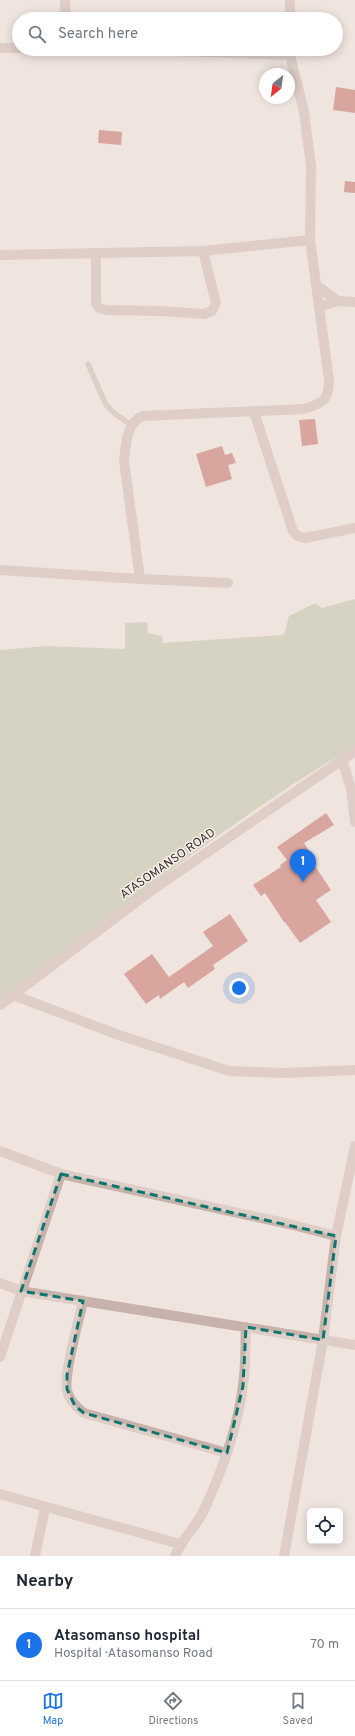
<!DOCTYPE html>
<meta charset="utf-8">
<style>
:root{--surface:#fff;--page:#f6f6f7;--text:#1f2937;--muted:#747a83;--line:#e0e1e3;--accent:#1a73e8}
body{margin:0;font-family:Overpass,sans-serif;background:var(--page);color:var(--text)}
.controls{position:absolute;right:12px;bottom:12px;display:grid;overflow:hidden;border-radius:6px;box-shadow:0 2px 10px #0003}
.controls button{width:36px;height:36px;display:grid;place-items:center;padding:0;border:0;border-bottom:1px solid var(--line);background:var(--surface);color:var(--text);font:20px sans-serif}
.compass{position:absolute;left:259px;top:68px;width:36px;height:36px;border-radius:50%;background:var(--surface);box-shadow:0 2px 10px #0003;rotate:209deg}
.you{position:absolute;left:239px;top:988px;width:14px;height:14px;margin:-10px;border:3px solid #fff;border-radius:50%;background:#1a73e8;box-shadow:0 0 0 6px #1a73e833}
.badge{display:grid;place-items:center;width:26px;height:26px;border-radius:50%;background:var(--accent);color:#fff;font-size:13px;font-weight:700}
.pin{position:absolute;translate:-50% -33px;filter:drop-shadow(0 1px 2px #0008)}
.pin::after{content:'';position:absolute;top:21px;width:14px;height:12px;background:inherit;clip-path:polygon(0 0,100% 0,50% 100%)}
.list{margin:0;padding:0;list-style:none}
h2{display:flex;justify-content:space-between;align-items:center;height:52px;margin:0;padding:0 16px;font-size:17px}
h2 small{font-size:13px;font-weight:400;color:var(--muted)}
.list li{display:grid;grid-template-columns:26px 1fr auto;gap:12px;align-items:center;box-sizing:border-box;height:72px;padding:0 16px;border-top:1px solid var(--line)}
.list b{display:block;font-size:15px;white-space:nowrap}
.list p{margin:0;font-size:13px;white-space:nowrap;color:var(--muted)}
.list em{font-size:13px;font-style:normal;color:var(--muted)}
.icon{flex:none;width:22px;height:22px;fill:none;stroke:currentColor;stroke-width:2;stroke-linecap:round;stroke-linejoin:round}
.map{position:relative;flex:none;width:355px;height:1556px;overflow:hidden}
.search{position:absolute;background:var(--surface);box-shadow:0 2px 10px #0003;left:12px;right:12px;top:12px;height:44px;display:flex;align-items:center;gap:10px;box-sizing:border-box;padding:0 14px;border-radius:22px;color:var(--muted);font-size:15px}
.sheet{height:124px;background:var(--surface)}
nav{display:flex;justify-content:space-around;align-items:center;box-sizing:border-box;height:56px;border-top:1px solid var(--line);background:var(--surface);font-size:11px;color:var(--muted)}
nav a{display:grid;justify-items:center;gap:2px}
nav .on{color:var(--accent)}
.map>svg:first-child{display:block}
</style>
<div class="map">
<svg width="355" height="1556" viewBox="0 0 355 1556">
<rect width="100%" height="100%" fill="#f0e4de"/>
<path fill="#b9be9f" d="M355 599V746C229 820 116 913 0 1001V650L47 646 125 649V623L147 622 148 633 162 636 163 643 284 635 289 616 315 603 322 608Z"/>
<path fill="#bb5952" d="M336 87 355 90V113L333 110Z
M99 130 122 132 121 145 98 143Z
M345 181 355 182V193L344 192Z
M315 419 318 444 302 446 299 420Z
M222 446 225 455 232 453 236 463 228 465 232 479 206 487 196 454Z
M326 813 334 825 304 843 315 861 313 863 331 890 316 900 331 922 300 943 285 922H284L265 893 261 896 253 885 281 867 280 865 287 860 277 847Z
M230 914 248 941 213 965 215 969 188 988 184 982 160 999 159 995 146 1004 124 974 152 954 169 977 213 946 203 932Z"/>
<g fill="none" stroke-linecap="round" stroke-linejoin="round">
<path stroke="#c7b3ab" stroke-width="5.5" d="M88 364 106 405 114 413 131 425"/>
<path stroke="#c7b3ab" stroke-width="10" d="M65 0 66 19
M290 0V19
M0 48H19
M126 49 290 55
M96 254V304L99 308 106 310 161 311 204 314 212 311 216 303 203 251
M0 255 203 251 310 240
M316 285 338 301
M319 307 338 301 355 302
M254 412 293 531 297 536 305 538 355 528
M0 570 140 579 228 583
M140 579 124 461C126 445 126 422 143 416L303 409C322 404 329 401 329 380L310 240 311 166 304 112 290 55V49
M342 759 351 789 355 822
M13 995 116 1034 229 1071 285 1073 355 1070
M0 1151 61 1174 289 1224 336 1236 323 1340 284 1556
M336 1236 355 1146
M0 1283 21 1291 355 1345
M83 1301C79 1320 63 1375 67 1391 70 1401 76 1407 84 1413L227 1453
M0 1357 61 1174
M0 1494 180 1544
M35 1556 45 1508
M175 1556C182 1539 196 1527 204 1510 222 1471 238 1428 243 1385 246 1366 245 1347 246 1327"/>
<path stroke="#c7b3ab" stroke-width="10" d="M0 1005 152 890 355 751"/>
</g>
<path d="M0 0H355V1556H0ZM61 1174 336 1236 323 1340 246 1327 243 1386 227 1453 84 1413 75 1406 67 1389V1375L83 1301 21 1291Z" fill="#f0e4de" fill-opacity=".55" fill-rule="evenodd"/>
<path fill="none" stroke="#0f766e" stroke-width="3" stroke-dasharray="8 5" stroke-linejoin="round" d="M61 1174 336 1236 323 1340 246 1327 243 1386 227 1453 84 1413 75 1406 67 1389V1375L83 1301 21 1291Z"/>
<g text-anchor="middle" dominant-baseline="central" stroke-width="3" stroke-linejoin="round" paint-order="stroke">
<g font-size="12" fill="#362b29" stroke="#f8efea">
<text transform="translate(168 864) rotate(-35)">ATASOMANSO ROAD</text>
</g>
</g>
</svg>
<div class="controls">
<button><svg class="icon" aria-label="locate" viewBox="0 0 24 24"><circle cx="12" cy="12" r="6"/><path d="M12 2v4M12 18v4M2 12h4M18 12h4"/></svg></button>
</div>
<svg class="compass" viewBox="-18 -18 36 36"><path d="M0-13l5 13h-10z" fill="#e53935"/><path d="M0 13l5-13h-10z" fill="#747a83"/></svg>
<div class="you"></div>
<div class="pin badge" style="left:303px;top:882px">1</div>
<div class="search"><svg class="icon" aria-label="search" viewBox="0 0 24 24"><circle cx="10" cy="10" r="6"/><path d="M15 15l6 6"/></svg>Search here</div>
</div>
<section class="sheet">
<h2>Nearby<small></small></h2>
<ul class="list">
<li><span class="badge">1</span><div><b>Atasomanso hospital</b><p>Hospital · Atasomanso Road</p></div><em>70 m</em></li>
</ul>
</section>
<nav>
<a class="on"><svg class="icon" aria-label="map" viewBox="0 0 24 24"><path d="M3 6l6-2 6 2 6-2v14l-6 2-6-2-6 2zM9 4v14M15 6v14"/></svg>Map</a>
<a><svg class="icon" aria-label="directions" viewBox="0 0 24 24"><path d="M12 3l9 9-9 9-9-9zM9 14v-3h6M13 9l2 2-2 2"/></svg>Directions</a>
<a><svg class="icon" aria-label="saved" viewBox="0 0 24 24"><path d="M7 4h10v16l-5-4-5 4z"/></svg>Saved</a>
</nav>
